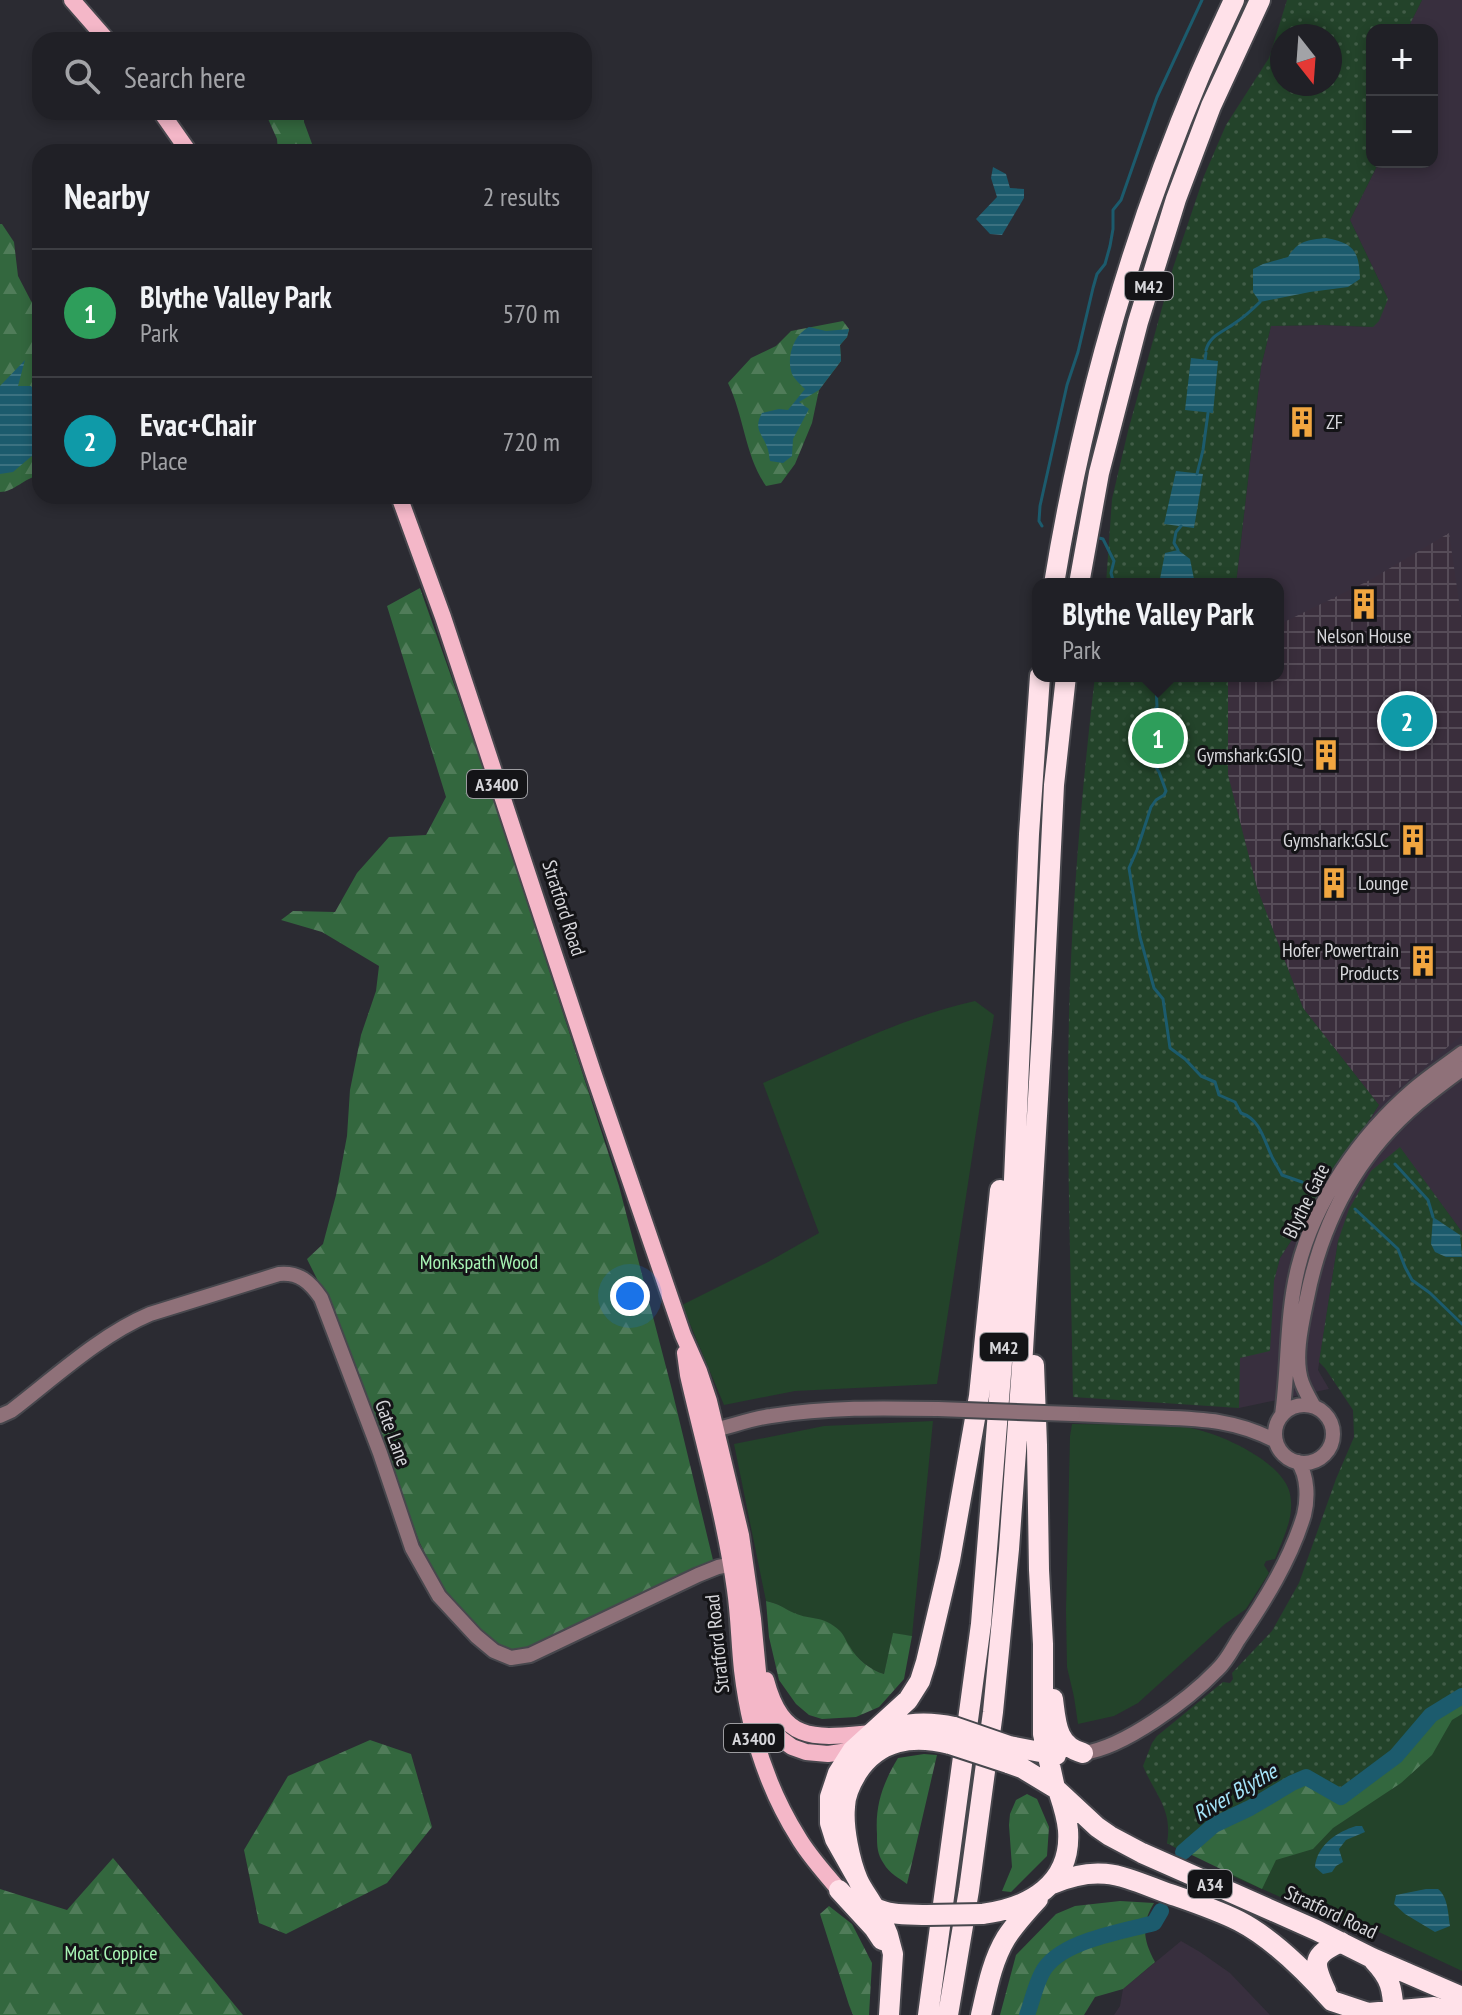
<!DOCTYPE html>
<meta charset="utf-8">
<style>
:root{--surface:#202026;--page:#28282e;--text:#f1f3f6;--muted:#a2a3a7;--line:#3d3e43;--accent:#b45309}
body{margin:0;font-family:"PT Sans Narrow",sans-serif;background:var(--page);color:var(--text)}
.controls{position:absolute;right:24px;top:24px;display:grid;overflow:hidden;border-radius:16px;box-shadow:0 4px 12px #0003}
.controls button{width:72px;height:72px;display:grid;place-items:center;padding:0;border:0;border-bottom:2px solid var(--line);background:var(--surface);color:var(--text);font:40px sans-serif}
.compass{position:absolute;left:1270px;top:24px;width:72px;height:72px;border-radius:50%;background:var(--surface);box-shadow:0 4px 12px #0003;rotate:163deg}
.you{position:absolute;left:630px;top:1296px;width:28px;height:28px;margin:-20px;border:6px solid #fff;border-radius:50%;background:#1a73e8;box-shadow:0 0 0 12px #1a73e833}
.badge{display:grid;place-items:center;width:52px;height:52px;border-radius:50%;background:var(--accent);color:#fff;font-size:26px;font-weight:700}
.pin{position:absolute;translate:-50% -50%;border:4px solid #fff;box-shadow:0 2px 8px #0006}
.popup{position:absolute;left:1032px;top:578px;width:252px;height:104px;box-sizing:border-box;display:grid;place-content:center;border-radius:16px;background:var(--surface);filter:drop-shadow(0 2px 6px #0005);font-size:26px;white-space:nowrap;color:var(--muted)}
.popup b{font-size:30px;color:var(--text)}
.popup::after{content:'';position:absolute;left:50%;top:100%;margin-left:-16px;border:16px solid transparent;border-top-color:var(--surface)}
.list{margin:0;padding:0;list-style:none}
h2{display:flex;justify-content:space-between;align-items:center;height:104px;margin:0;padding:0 32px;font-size:34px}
h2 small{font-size:26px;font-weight:400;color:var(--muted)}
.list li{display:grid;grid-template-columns:52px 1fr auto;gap:24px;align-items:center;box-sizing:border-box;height:128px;padding:0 32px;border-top:2px solid var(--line)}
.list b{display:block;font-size:30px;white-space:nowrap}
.list p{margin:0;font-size:26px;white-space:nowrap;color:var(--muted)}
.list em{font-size:26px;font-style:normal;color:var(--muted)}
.icon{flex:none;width:44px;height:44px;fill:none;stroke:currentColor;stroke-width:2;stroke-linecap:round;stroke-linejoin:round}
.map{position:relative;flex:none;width:1462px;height:2015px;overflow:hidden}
.search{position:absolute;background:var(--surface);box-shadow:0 4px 12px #0003;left:32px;top:32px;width:560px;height:88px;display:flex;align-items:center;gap:20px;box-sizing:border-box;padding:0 28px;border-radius:24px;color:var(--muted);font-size:30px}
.panel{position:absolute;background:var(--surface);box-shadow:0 4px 12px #0003;left:32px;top:144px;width:560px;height:360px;border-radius:24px}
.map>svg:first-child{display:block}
</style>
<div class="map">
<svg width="1462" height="2015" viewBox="0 0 1462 2015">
<defs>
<pattern id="industrial-grid" width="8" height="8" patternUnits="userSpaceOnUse" patternTransform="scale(2)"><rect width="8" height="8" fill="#3a2e3c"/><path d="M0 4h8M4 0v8" fill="none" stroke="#564c58"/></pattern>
<pattern id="forest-firs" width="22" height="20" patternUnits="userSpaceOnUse" patternTransform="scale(2)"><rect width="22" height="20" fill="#33673e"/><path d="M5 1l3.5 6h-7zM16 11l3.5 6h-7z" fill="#507c59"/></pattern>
<pattern id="park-dots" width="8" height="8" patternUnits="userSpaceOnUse" patternTransform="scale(2)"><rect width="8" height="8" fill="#23432a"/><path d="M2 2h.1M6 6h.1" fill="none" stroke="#425d48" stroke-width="1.8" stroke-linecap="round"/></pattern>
<pattern id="water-rules" width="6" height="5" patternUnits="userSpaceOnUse" patternTransform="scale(2)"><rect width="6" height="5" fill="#1c5b6d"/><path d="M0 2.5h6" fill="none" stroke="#3c7281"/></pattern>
</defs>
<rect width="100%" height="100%" fill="#2b2b32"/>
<path fill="#382f3e" d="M1422 0H1462V1232L1400 1148 1338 1241 1318 1370 1329 1389 1239 1408V1358L1274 1280 1280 1258 1379 1105 1303 1008 1257 888 1228 775V676H1278V584H1236L1261 367 1271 326 1323 325 1372 327 1388 299 1350 220 1379 162H1432V30H1407Z
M1181 1941 1200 1952 1230 1973 1270 2015H1114L1120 2006 1123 1989Z"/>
<path fill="url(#industrial-grid)" d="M1449 533 1462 622V1035L1379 1105 1303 1008 1257 888 1228 775V676H1278V625L1370 580Z"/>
<path fill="#23432a" d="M975 1001 994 1015 937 1384 795 1391 724 1405 682 1305 768 1262 819 1233 763 1083C829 1055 905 1016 975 1001Z
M933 1421 912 1636 893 1634 884 1674C871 1670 858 1660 850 1648 846 1643 845 1636 840 1632 824 1615 812 1621 794 1614 783 1608 780 1604 766 1601L734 1444 824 1426Z
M1072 1424C1109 1425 1147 1423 1184 1427 1214 1430 1284 1461 1290 1494 1295 1517 1283 1538 1275 1559L1266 1561 1264 1565 1269 1573 1246 1609 1225 1624 1138 1703 1114 1716 1078 1724 1074 1697 1067 1667 1066 1611 1070 1436Z
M1462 1696V1971L1366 1926 1331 1919 1232 1876Z"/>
<path fill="url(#forest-firs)" d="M265 112H304V122L315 152H278L277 139Z
M0 224H2L14 242 18 276 31 301 36 306 40 304V475C24 478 14 492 0 492Z
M843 321 849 329 847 337 840 345 841 361 819 390 812 423 795 464 781 483 766 486C745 456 744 416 728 383L751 358 776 346 791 331Z
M420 588 488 781 619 1186 672 1390 713 1560 565 1633 512 1654 487 1640 444 1594 419 1541 331 1307 307 1259 323 1244 336 1195 347 1136 350 1090 361 1035 376 991 379 966 322 932 281 920 293 911 335 912 357 873 389 837 426 835 446 797 387 606Z
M1462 1573V1714L1452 1720 1432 1755 1401 1783 1333 1828 1313 1849 1276 1860 1262 1889 1167 1843Z
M766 1601C780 1604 783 1608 794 1613 812 1621 822 1614 840 1631 845 1636 846 1642 850 1647 857 1659 870 1670 884 1674L893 1633 912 1636 904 1679 879 1707 856 1717 822 1719 809 1715 796 1704 779 1680 769 1637Z
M370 1740 411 1754 432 1827 387 1883 286 1934 259 1923 244 1850 288 1776Z
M924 1754 937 1755 907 1884C899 1878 889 1873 884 1864 877 1854 877 1846 877 1834 875 1805 883 1783 898 1758Z
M1027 1794 1037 1799 1049 1827 1047 1856 1011 1892 1002 1891 1012 1867 1009 1825 1010 1814 1016 1800Z
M113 1858 243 2015H0V1889L67 1910Z
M1120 1901 1154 1903C1141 1924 1143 1940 1155 1962L1123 1989 1095 1997 1084 2015H1000L1016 1955 1056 1914 1075 1906Z
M829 1906 852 1924 872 1963 869 2015H853L849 2005 820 1914Z"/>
<path fill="url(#park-dots)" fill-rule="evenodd" d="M1287 0H1422L1407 30H1372V162H1379L1350 220 1388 299 1379 321 1373 327 1323 325 1271 326 1261 367 1236 584H1106L1112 499 1128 431 1173 268 1204 176 1226 125 1269 58ZM1282 36H1330V84H1282Z
M1095 676H1228V775L1257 888 1303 1008 1379 1105 1280 1258 1274 1281 1270 1351 1240 1358 1239 1408 1073 1397C1071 1270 1066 1142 1069 1015 1072 902 1082 788 1095 676Z
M1400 1147 1462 1232V1696L1431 1714 1396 1756 1341 1797 1306 1778 1292 1783 1250 1808 1214 1825 1183 1852 1167 1843C1173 1809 1155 1795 1143 1766L1152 1743 1157 1736 1223 1682 1230 1683 1233 1679 1232 1673 1272 1631 1299 1583 1336 1479 1354 1437 1353 1410 1325 1368 1319 1362 1338 1241 1349 1209 1371 1171Z"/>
<path fill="url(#water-rules)" d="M993 167 1006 174 1010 188 1024 189V198L1002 235 990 234 976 219 997 197 991 178Z
M1326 238C1354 243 1359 251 1360 279L1348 287 1310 292 1260 302 1253 292V269L1263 264 1288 257C1298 241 1307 240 1326 238Z
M809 327 826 331 849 329 847 337 840 345 841 361 819 390 799 402 809 409 793 439 792 456 783 463 770 461C769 457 769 451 767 447 762 433 753 429 762 413L779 409 788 410 805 389C801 385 795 380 792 374 786 358 793 335 809 327Z
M1191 358 1218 361 1213 413 1185 410Z
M25 360 18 386H31L40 397V449L13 472 0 474V386Z
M1176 471 1203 474 1194 528 1164 524Z
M1178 550 1190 559 1195 584H1159L1165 553Z
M1433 1217 1460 1235 1462 1257H1446L1435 1252 1431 1244Z
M1356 1826H1362L1365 1832 1346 1840 1339 1849 1343 1862 1336 1866 1332 1872 1323 1874 1315 1867C1317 1845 1337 1832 1356 1826Z
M1426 1889H1438C1448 1897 1448 1913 1450 1926L1435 1932 1405 1914 1394 1904 1396 1895Z"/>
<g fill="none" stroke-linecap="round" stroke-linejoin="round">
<path stroke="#1c5b6d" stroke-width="3" d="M1206 350C1210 335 1223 332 1235 323 1244 317 1252 310 1260 302
M1205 360 1206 353
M1197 474 1203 450 1208 413
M1042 526 1039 521 1040 506 1067 385 1078 352 1093 288 1097 274 1105 264 1110 246 1113 229V210L1121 200 1157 97 1202 0
M1099 538 1103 539 1114 561 1111 573 1114 584
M1178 550 1174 543 1176 532 1181 526
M1154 676 1156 683 1157 707 1150 716 1142 745 1159 772 1166 791 1164 795 1156 800 1151 807 1137 850 1129 868 1140 937 1154 988 1163 999 1170 1048 1185 1059 1201 1076 1215 1082 1219 1095 1235 1102 1241 1113C1260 1119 1264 1140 1272 1157 1275 1163 1279 1169 1282 1175L1302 1182
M1395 1164 1428 1200 1433 1217
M1355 1209 1398 1249 1405 1267 1412 1280 1430 1293 1462 1324"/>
<path stroke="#1c5b6d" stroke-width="16" d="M1183 1852 1214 1825 1250 1808 1292 1783 1306 1777 1341 1797 1396 1756 1431 1715 1462 1696
M1027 2015C1032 2002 1035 1986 1042 1973 1058 1941 1122 1932 1154 1923L1161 1911"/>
<defs>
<path id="minor" d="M1275 1434a29 29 0 1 1 58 0a29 29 0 1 1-58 0Z
M1313 1405C1309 1398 1305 1391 1302 1383 1293 1359 1302 1322 1307 1298 1322 1221 1358 1154 1418 1103 1432 1091 1447 1080 1462 1069
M1073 1414C1098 1415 1123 1416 1148 1417 1196 1419 1232 1418 1276 1441
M1282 1415C1289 1366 1286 1316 1298 1268 1315 1200 1360 1136 1413 1090 1428 1077 1446 1065 1462 1053
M0 1416 11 1411C54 1378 100 1335 150 1314L279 1274C299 1272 310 1282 321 1298L380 1453 412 1548 439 1596 476 1636 494 1651 511 1658 530 1655 698 1575 718 1567 739 1563
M705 1432C727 1428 749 1419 771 1416 827 1407 882 1408 938 1409
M1083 1753C1124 1748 1189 1699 1217 1670 1226 1662 1232 1650 1238 1640 1264 1602 1291 1559 1304 1515 1308 1499 1308 1476 1298 1462"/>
<path id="major" d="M72 0 107 40
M161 112 189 152
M399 496 443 617 593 1072 683 1335 699 1371 709 1401 741 1535 753 1619 761 1703 765 1718 781 1739 792 1747 806 1752 828 1754 862 1749
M685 1353 688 1375C704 1446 725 1517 735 1590 739 1617 739 1643 742 1670 749 1729 766 1786 798 1837 809 1856 825 1873 839 1890L847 1895
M766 1680C783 1744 815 1738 871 1733"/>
<path id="highway" d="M1054 584C1082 412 1131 238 1199 77 1210 51 1222 26 1234 0
M1079 584 1099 473 1138 322 1176 199 1211 106 1260 0
M1034 1365 1037 1445 1039 1570 1043 1644V1734L1055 1788
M1053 1699C1056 1722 1056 1746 1083 1753
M878 1731C905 1723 927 1721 954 1727
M1009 1746 1056 1755
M1008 1763 1022 1768 1055 1788 1097 1827 1110 1836 1142 1853 1316 1930 1372 1958 1462 1997
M857 1878 835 1839 830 1823V1797L838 1773 852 1751 908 1700 920 1681 926 1662 950 1560 979 1396 1000 1190
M1052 1884C1102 1863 1123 1877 1170 1894 1193 1902 1217 1910 1239 1921 1272 1938 1307 1973 1332 2001L1368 2013 1434 2007 1461 2015
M839 1890 874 1928 882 1940
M877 1909 888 1935 893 1954 889 2015
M982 1914C1029 1908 1072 1884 1068 1830 1067 1818 1063 1805 1059 1793
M927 1915C910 1914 889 1916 874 1907 869 1898 862 1889 858 1880 850 1861 843 1828 845 1807 845 1795 851 1783 857 1773 879 1739 913 1735 950 1744
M1374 1961C1391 1979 1392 1988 1394 2012
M1326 1991C1313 1963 1311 1956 1341 1942
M928 2015 981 1624 1011 1249 1029 834 1040 676
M948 2015 969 1890 993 1712 1009 1549 1022 1367 1042 1032 1054 785 1066 676
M981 2015C987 1989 992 1961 1006 1938 1015 1924 1027 1911 1038 1899"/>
</defs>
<use href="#minor" stroke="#47474d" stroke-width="18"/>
<use href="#major" stroke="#47474d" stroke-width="20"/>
<use href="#highway" stroke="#47474d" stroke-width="24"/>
<use href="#minor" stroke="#8f7179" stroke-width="14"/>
<use href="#major" stroke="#f4b7c8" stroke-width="16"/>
<use href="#highway" stroke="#ffe1e9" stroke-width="20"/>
<defs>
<path id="minor-bridge" d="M938 1409 1073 1414"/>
<path id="highway-bridge" d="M954 1727 1009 1746
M950 1744 1008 1763
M927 1915 982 1914"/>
</defs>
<use href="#minor-bridge" stroke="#47474d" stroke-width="18" stroke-linecap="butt"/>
<use href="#highway-bridge" stroke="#47474d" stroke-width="24" stroke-linecap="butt"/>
<use href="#minor-bridge" stroke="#8f7179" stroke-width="14"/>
<use href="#highway-bridge" stroke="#ffe1e9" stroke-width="20"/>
</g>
<defs>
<symbol id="building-bare" viewBox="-9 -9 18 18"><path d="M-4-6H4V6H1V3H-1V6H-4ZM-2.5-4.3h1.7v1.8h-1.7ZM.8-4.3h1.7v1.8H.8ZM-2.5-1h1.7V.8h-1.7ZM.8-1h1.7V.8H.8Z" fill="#f1a640" stroke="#141417" stroke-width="2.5" paint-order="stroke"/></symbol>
</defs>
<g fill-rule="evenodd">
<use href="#building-bare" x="1280" y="400" width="44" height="44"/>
<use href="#building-bare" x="1342" y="582" width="44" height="44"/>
<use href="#building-bare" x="1304" y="733" width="44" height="44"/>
<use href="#building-bare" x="1391" y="818" width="44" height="44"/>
<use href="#building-bare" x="1312" y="861" width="44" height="44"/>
<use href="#building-bare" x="1401" y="939" width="44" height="44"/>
</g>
<g text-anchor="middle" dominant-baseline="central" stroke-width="6" stroke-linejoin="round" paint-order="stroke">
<g fill="#141417" stroke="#9c9ca0" stroke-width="2">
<rect x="1125" y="272" width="48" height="28" rx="6"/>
<rect x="467" y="770" width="60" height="28" rx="6"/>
<rect x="980" y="1333" width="48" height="28" rx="6"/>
<rect x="724" y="1724" width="60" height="28" rx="6"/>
<rect x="1188" y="1870" width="44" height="28" rx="6"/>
</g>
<g font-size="18" font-weight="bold" fill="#d7d7db">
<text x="1149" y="286">M42</text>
<text x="497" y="784">A3400</text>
<text x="1004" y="1347">M42</text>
<text x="754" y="1738">A3400</text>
<text x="1210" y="1884">A34</text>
</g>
<g font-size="20" fill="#d7d7db" stroke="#141417" text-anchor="end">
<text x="1326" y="422" text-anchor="start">ZF</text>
<text x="1364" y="636" text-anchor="middle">Nelson House</text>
<text x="1302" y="755">Gymshark:GSIQ</text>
<text x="1389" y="840">Gymshark:GSLC</text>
<text x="1358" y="883" text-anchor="start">Lounge</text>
<text x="1399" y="950">Hofer Powertrain<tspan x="1399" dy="23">Products</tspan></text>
</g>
<g font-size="20" fill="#d7d7db" stroke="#141417">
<text transform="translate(564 908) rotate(72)">Stratford Road</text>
<text transform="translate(1306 1201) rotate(-64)">Blythe Gate</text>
<text transform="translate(393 1433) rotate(70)">Gate Lane</text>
<text transform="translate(717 1644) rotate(-96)">Stratford Road</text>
<text transform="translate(1331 1912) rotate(25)">Stratford Road</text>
</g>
<g font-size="20" fill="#a8f5b5" stroke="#141417">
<text x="479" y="1262">Monkspath Wood</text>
<text x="111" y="1953">Moat Coppice</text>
</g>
<g font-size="22" font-style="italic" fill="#a5e4f9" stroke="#141417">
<text transform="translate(1235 1792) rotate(-30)">River Blythe</text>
</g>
</g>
</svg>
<div class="controls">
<button>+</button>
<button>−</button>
</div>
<svg class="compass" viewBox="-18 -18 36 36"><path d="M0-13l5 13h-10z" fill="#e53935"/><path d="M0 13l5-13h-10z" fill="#a2a3a7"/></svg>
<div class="you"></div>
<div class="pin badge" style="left:1158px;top:738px;background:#2e9e5b">1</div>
<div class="popup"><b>Blythe Valley Park</b>Park</div>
<div class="pin badge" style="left:1407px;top:721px;background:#0f9aa8">2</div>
<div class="search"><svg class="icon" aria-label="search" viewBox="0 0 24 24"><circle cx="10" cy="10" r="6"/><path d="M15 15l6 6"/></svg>Search here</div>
<section class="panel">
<h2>Nearby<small>2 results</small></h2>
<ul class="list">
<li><span class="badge" style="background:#2e9e5b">1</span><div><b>Blythe Valley Park</b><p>Park</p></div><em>570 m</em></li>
<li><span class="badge" style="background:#0f9aa8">2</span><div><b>Evac+Chair</b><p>Place</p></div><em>720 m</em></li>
</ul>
</section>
</div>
